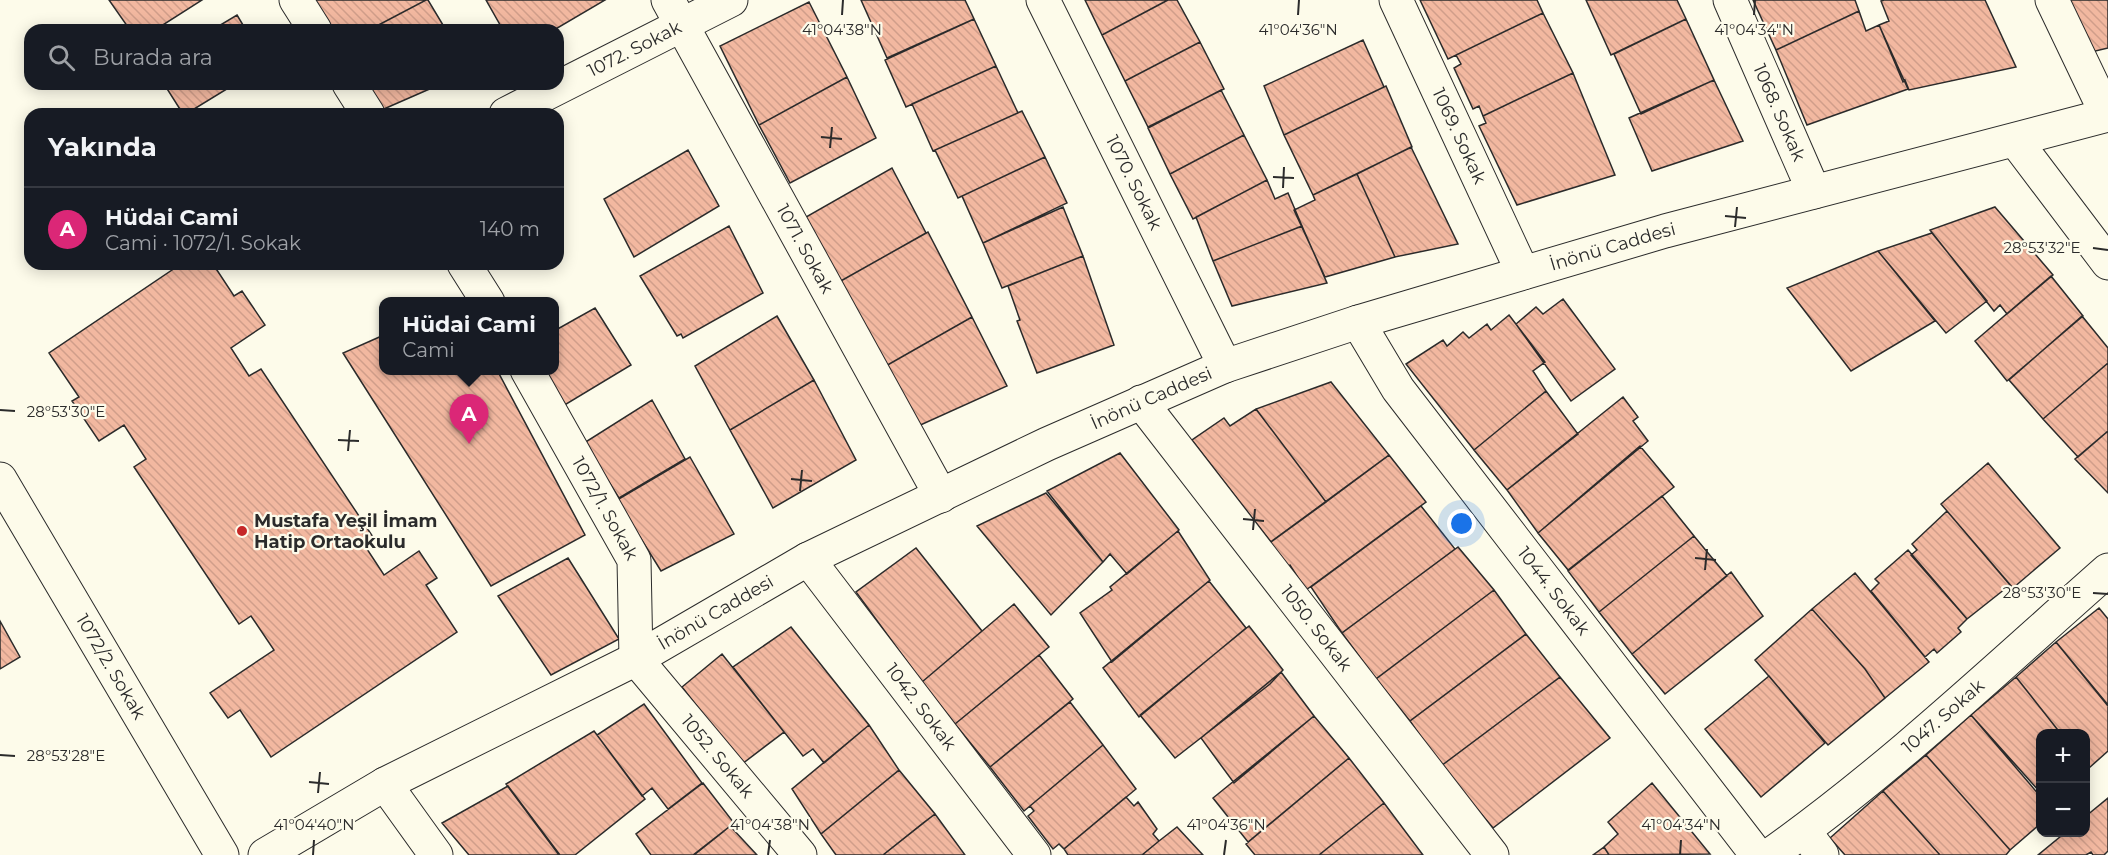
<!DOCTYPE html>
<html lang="tr">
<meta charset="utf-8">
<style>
:root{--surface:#171b24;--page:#242831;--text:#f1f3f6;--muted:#9ea1a6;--line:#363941;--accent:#db2777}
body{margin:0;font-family:Montserrat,sans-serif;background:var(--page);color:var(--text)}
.controls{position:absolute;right:18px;bottom:18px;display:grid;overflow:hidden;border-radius:12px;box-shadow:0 3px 15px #0003}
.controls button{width:54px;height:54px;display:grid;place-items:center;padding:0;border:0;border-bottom:2px solid var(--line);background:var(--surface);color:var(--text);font:30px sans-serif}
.you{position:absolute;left:1462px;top:524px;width:21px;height:21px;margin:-15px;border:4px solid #fff;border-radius:50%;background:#1a73e8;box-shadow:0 0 0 9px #1a73e833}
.badge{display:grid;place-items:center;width:39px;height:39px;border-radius:50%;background:var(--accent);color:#fff;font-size:20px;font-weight:700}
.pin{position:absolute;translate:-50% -50px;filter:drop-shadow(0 2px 3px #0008)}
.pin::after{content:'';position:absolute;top:32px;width:21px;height:18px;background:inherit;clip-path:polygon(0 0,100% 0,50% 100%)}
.popup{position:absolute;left:379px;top:297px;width:180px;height:78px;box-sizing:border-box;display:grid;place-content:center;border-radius:12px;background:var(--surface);filter:drop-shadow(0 2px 4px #0005);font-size:20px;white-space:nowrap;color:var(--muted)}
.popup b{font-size:22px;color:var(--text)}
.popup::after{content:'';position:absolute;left:50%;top:100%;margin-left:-12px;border:12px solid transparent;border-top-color:var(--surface)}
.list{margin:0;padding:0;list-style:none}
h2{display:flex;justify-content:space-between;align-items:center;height:78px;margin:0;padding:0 24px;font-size:26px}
h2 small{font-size:20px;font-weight:400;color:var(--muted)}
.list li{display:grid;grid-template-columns:39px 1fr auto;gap:18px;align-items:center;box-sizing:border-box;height:84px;padding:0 24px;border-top:2px solid var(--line)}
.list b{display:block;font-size:22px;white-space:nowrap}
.list p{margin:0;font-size:20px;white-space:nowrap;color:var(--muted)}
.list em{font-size:20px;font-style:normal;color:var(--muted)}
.icon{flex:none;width:33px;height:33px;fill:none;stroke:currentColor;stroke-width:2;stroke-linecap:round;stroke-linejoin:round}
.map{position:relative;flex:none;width:2108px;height:855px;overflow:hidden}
.search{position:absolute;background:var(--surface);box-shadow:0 3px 15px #0003;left:24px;top:24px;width:540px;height:66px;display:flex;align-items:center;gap:15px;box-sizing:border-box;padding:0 21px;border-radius:18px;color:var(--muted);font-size:22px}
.panel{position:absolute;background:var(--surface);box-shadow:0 3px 15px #0003;left:24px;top:108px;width:540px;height:162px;border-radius:18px}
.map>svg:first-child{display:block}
</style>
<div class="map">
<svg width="2108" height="855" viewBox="0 0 2108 855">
<defs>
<pattern id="building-back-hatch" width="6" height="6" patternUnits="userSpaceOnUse" patternTransform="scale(1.5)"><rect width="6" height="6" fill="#f2b8a0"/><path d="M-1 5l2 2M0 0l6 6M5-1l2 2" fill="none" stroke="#d09e8a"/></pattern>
</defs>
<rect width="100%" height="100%" fill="#fdfbea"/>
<path fill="url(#building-back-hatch)" stroke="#2b2b2b" stroke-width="1.5" d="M109 0H202L155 30H130Z
M308 0H426L369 30H330Z
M426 0H428L446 30H369Z
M486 0H605L554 30H503Z
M861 0H965L974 19 887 58Z
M1085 0H1165L1166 1 1102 35Z
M1168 0H1177L1200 42 1125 81 1102 35Z
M1420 0H1537L1543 13 1448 59Z
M1586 0H1677L1686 19 1611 55Z
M1753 0H1855L1859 11 1776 50Z
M1884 0H1985L2016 67 1909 90 1905 80 1903 82 1879 25 1889 21 1881 1Z
M2059 0H2108V48L2083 54Z
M809 2 847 77 759 125 720 46Z
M1859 11 1866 31 1879 25 1908 89 1807 125 1776 50Z
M1543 13 1573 73 1483 116 1479 106 1473 109 1454 68 1461 64 1456 55Z
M237 15 246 30H212Z
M974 19 996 66 906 107 885 60Z
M1686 19 1714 80 1641 114 1614 54Z
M1363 40 1384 87 1284 135 1264 86Z
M1200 42 1224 89 1148 127 1125 81Z
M996 66 1018 113 933 151 912 104Z
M1573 73 1615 175 1517 205 1479 126 1486 123 1483 116Z
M847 77 876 138 790 183 759 125Z
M1714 80 1743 141 1652 171 1629 118Z
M164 84H235L186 114H183Z
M361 84H441L377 112Z
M1386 86 1412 147 1313 195 1284 135Z
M1221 90 1244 135 1170 174 1148 128Z
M1022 111 1045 157 958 198 935 150Z
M1244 135 1267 180 1193 219 1170 174Z
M1411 147 1458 244 1395 257 1357 174Z
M688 150 719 206 634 257 604 199Z
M1045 157 1067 203 983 243 962 196Z
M892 168 926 233 839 282 806 217Z
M1357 174 1395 257 1325 277 1294 210 1315 200 1313 195Z
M1267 180 1275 199 1288 193 1302 226 1213 261 1196 217Z
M1063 207 1083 256 1002 288 983 243Z
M1995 207 2053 275 2007 314 2000 305 1994 311 1930 230Z
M729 226 763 293 683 338 681 334 677 336 640 276Z
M1302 226 1327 283 1232 306 1213 261Z
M928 232 972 317 884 367 839 282Z
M1932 233 1987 301 1946 333 1878 251Z
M1878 251 1935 321 1851 371 1787 288Z
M1083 256 1114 345 1037 373 1017 321 1020 320 1008 286Z
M181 264H213L234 296 242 291 265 325 231 348 249 376 261 369 373 537 363 543 384 575 419 551 437 578 426 585 457 632 271 757 240 710 228 718 210 693 274 650 251 616 239 624 134 467 146 459 124 425 99 441 72 401 79 397 49 353Z
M2051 276 2083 316 2007 381 1975 341Z
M1563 299 1615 369 1571 401 1516 324 1536 307 1543 314Z
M595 308 631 365 563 406 541 370H554V331Z
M1509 315 1545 362 1533 371 1546 391 1474 450 1406 364 1443 340 1447 346 1463 332 1469 338 1487 324 1491 330Z
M777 316 814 380 730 430 695 366Z
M2082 316 2108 348V363L2043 419 2009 380Z
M972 317 1007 386 916 427 884 367Z
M384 335V370H497L585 535 491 586 343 353Z
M2108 363V431L2078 457 2043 419Z
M814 380 856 460 773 508 730 430Z
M1331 382 1389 455 1326 502 1256 409Z
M1546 391 1578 434 1507 490 1474 450Z
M1623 397 1638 417 1633 421 1648 441 1538 533 1507 490Z
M652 400 685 459 619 498 584 443Z
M1256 409 1326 502 1271 542 1192 440 1224 418 1230 426Z
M2108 431V493L2075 459Z
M1640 446 1674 487 1568 570 1538 533Z
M1120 453 1179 530 1127 574 1110 554 1103 562 1047 491Z
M1389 455 1426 502 1306 590 1290 565 1286 568 1268 544Z
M690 457 734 534 661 571 617 500Z
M1988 463 2060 548 2013 588 1941 504Z
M1046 493 1103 562 1051 615 977 526Z
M1662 496 1694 536 1599 612 1568 571Z
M1421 506 1455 549 1342 633 1311 587Z
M1947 511 2010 585 1967 619 1911 555 1917 550 1912 544Z
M1178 531 1210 580 1112 662 1080 613 1112 590 1110 587Z
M1694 536 1727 576 1632 654 1599 612Z
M1458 547 1494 590 1376 679 1342 633Z
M916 548 982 631 922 682 856 592Z
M1908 550 1967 619 1958 628 1961 632 1937 653 1934 649 1925 657 1871 591 1879 583 1875 579Z
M568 558 619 639 551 675 498 596Z
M1731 572 1763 616 1665 694 1632 654Z
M1855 573 1929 662 1885 698 1865 669 1812 609Z
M1209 581 1246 628 1139 717 1103 668Z
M1494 590 1526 634 1410 721 1376 679Z
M1014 604 1049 647 955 724 922 682Z
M2099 608 2108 619V706L2056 642Z
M1812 609 1865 669 1885 698 1828 745 1755 660Z
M0 621 20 657 0 669Z
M1249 626 1283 670 1270 684 1175 758 1140 715Z
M791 627 869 725 824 763 813 749 803 756 733 667Z
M1526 634 1560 677 1441 766 1410 721Z
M2056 642 2108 705V751L2089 768 2086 764V734H2061L2016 677Z
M722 654 784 732 742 764 682 687Z
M1039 655 1073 699 990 767 955 724Z
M1281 672 1314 716 1234 783 1201 738Z
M1769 676 1825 743 1761 797 1705 729Z
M1560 677 1610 738 1493 828 1441 766Z
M2016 677 2061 734H2040V792L1971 715Z
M1070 702 1103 745 1024 811 990 767Z
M644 704 702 783 668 809 652 788 642 796 597 735Z
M1971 715 2040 796V824L2010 850 1926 755Z
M1314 716 1349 758 1248 842 1213 798Z
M869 725 899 770 821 834 792 789Z
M594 731 645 799 575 855H559L506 784Z
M1103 745 1136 789 1064 849 1059 844 1053 849 1028 816 1034 811 1030 806Z
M1926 755 2010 850 2006 855H1940L1883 791Z
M1349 758 1384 803 1319 855H1255L1246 844Z
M899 770 935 814 883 855H836L821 834Z
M703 783 734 823 693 855H651L636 834Z
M1652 783 1710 854 1609 855 1604 847 1618 834 1608 822Z
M508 786 560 855H469L442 823Z
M1883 791 1940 855H1845L1830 838Z
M1126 797 1134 806 1138 802 1157 829 1153 834 1159 841 1142 855H1068L1064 849Z
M2108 798V851L2104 855H2093L2091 852 2086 855H2038L2066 832H2086V816Z
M1384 803 1423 855H1319Z
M935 814 965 855H883L923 823Z
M730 826 757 855H694L723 832Z
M1177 827 1203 855H1142L1159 841Z
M1604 847 1609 855H1593Z"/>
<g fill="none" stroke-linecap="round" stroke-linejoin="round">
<defs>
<g id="minor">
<path d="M296 0 315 30"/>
<path id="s1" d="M668 0 941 496"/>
<path id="s2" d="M1043 0 1225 366"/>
<path id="s3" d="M1396 0 1523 273"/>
<path id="s4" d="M1730 0 1814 192"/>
<path d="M2052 0 2107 115"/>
<path d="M349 84 368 114"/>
<path id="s5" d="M506 114 731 0"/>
<path d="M2015 140 2108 263"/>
<path d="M464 264 488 302"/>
<path id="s6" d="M1358 322 1398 389 1757 855"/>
<path id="s7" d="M527 370 634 560 636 659 800 855"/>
<path id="s8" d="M1141 402 1492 855"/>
<path id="s9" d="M0 479 222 855"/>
<path id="s10" d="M808 559 1034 855"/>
<path d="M385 784 436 855"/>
<path d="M1804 831 1822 855"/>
<path id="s11" d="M1770 855C1890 770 1998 667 2108 570"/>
</g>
<g id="tertiary">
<path id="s12" d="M265 855 385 784 636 659 808 559 1047 444 1225 366 1358 322 1665 231 2108 115"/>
</g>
</defs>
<use href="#minor" stroke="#2b2b2b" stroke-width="35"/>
<use href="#tertiary" stroke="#2b2b2b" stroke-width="35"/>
<use href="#minor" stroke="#fdfbea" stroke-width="33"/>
<use href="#tertiary" stroke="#fdfbea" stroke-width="33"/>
</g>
<path fill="none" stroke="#2b2b2b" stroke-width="2" d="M842 15 843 0M1298 15 1299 0M1754 15 1755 0M821 137 842 139M830 148 832 127M1273 177 1294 178M1283 188 1284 167M1725 216 1746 218M1735 227 1737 207M2093 248 2108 250M0 410 15 411M338 440 359 441M348 451 350 430M791 479 812 481M800 491 802 470M1243 519 1264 521M1253 530 1255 509M1695 558 1716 560M1705 570 1707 549M2093 593 2108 594M0 755 15 756M309 782 329 784M318 793 320 772M313 855 314 840M768 855 770 840M1224 855 1226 840M1680 855 1681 840"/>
<circle fill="#c62828" stroke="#fdfbea" stroke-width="2" cx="242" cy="531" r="6"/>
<g text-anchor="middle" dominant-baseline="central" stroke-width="4.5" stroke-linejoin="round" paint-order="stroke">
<g font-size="18" fill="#2b2b2b" stroke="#fdfbea">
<text stroke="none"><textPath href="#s5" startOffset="144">1072. Sokak</textPath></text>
<text stroke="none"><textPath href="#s4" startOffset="123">1068. Sokak</textPath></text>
<text stroke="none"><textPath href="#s3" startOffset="150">1069. Sokak</textPath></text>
<text stroke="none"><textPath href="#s2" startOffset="204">1070. Sokak</textPath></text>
<text stroke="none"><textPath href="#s12" startOffset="1484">İnönü Caddesi</textPath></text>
<text stroke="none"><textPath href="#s1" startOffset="284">1071. Sokak</textPath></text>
<text stroke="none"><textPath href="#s12" startOffset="998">İnönü Caddesi</textPath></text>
<text stroke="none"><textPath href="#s7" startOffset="159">1072/1. Sokak</textPath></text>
<text stroke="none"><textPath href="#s6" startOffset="333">1044. Sokak</textPath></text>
<text stroke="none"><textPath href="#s12" startOffset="512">İnönü Caddesi</textPath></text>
<text stroke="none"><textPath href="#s8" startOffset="286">1050. Sokak</textPath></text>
<text stroke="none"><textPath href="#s9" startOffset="218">1072/2. Sokak</textPath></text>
<text stroke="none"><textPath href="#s10" startOffset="186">1042. Sokak</textPath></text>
<text stroke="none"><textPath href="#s11" startOffset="222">1047. Sokak</textPath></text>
<text stroke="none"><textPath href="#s7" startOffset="444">1052. Sokak</textPath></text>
</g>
<g font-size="18" font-weight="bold" fill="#2b2b2b" stroke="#fdfbea" text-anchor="start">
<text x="254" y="521">Mustafa Yeşil İmam<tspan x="254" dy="21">Hatip Ortaokulu</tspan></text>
</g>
</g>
<g font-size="15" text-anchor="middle" fill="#2b2b2b" stroke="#fdfbea" stroke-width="4.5" stroke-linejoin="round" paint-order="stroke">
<text x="842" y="35">41°04'38"N</text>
<text x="1298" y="35">41°04'36"N</text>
<text x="1754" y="35">41°04'34"N</text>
<text x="2042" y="253">28°53'32"E</text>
<text x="66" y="417">28°53'30"E</text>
<text x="2042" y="598">28°53'30"E</text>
<text x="66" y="761">28°53'28"E</text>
<text x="314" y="830">41°04'40"N</text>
<text x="770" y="830">41°04'38"N</text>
<text x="1226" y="830">41°04'36"N</text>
<text x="1681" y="830">41°04'34"N</text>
</g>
</svg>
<div class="controls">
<button>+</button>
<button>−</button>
</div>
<div class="you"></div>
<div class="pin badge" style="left:469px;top:444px">A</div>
<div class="popup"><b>Hüdai Cami</b>Cami</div>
<div class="search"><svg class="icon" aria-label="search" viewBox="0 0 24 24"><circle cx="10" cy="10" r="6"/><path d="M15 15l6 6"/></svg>Burada ara</div>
<section class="panel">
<h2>Yakında<small></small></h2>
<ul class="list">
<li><span class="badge">A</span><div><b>Hüdai Cami</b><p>Cami · 1072/1. Sokak</p></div><em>140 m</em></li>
</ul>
</section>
</div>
